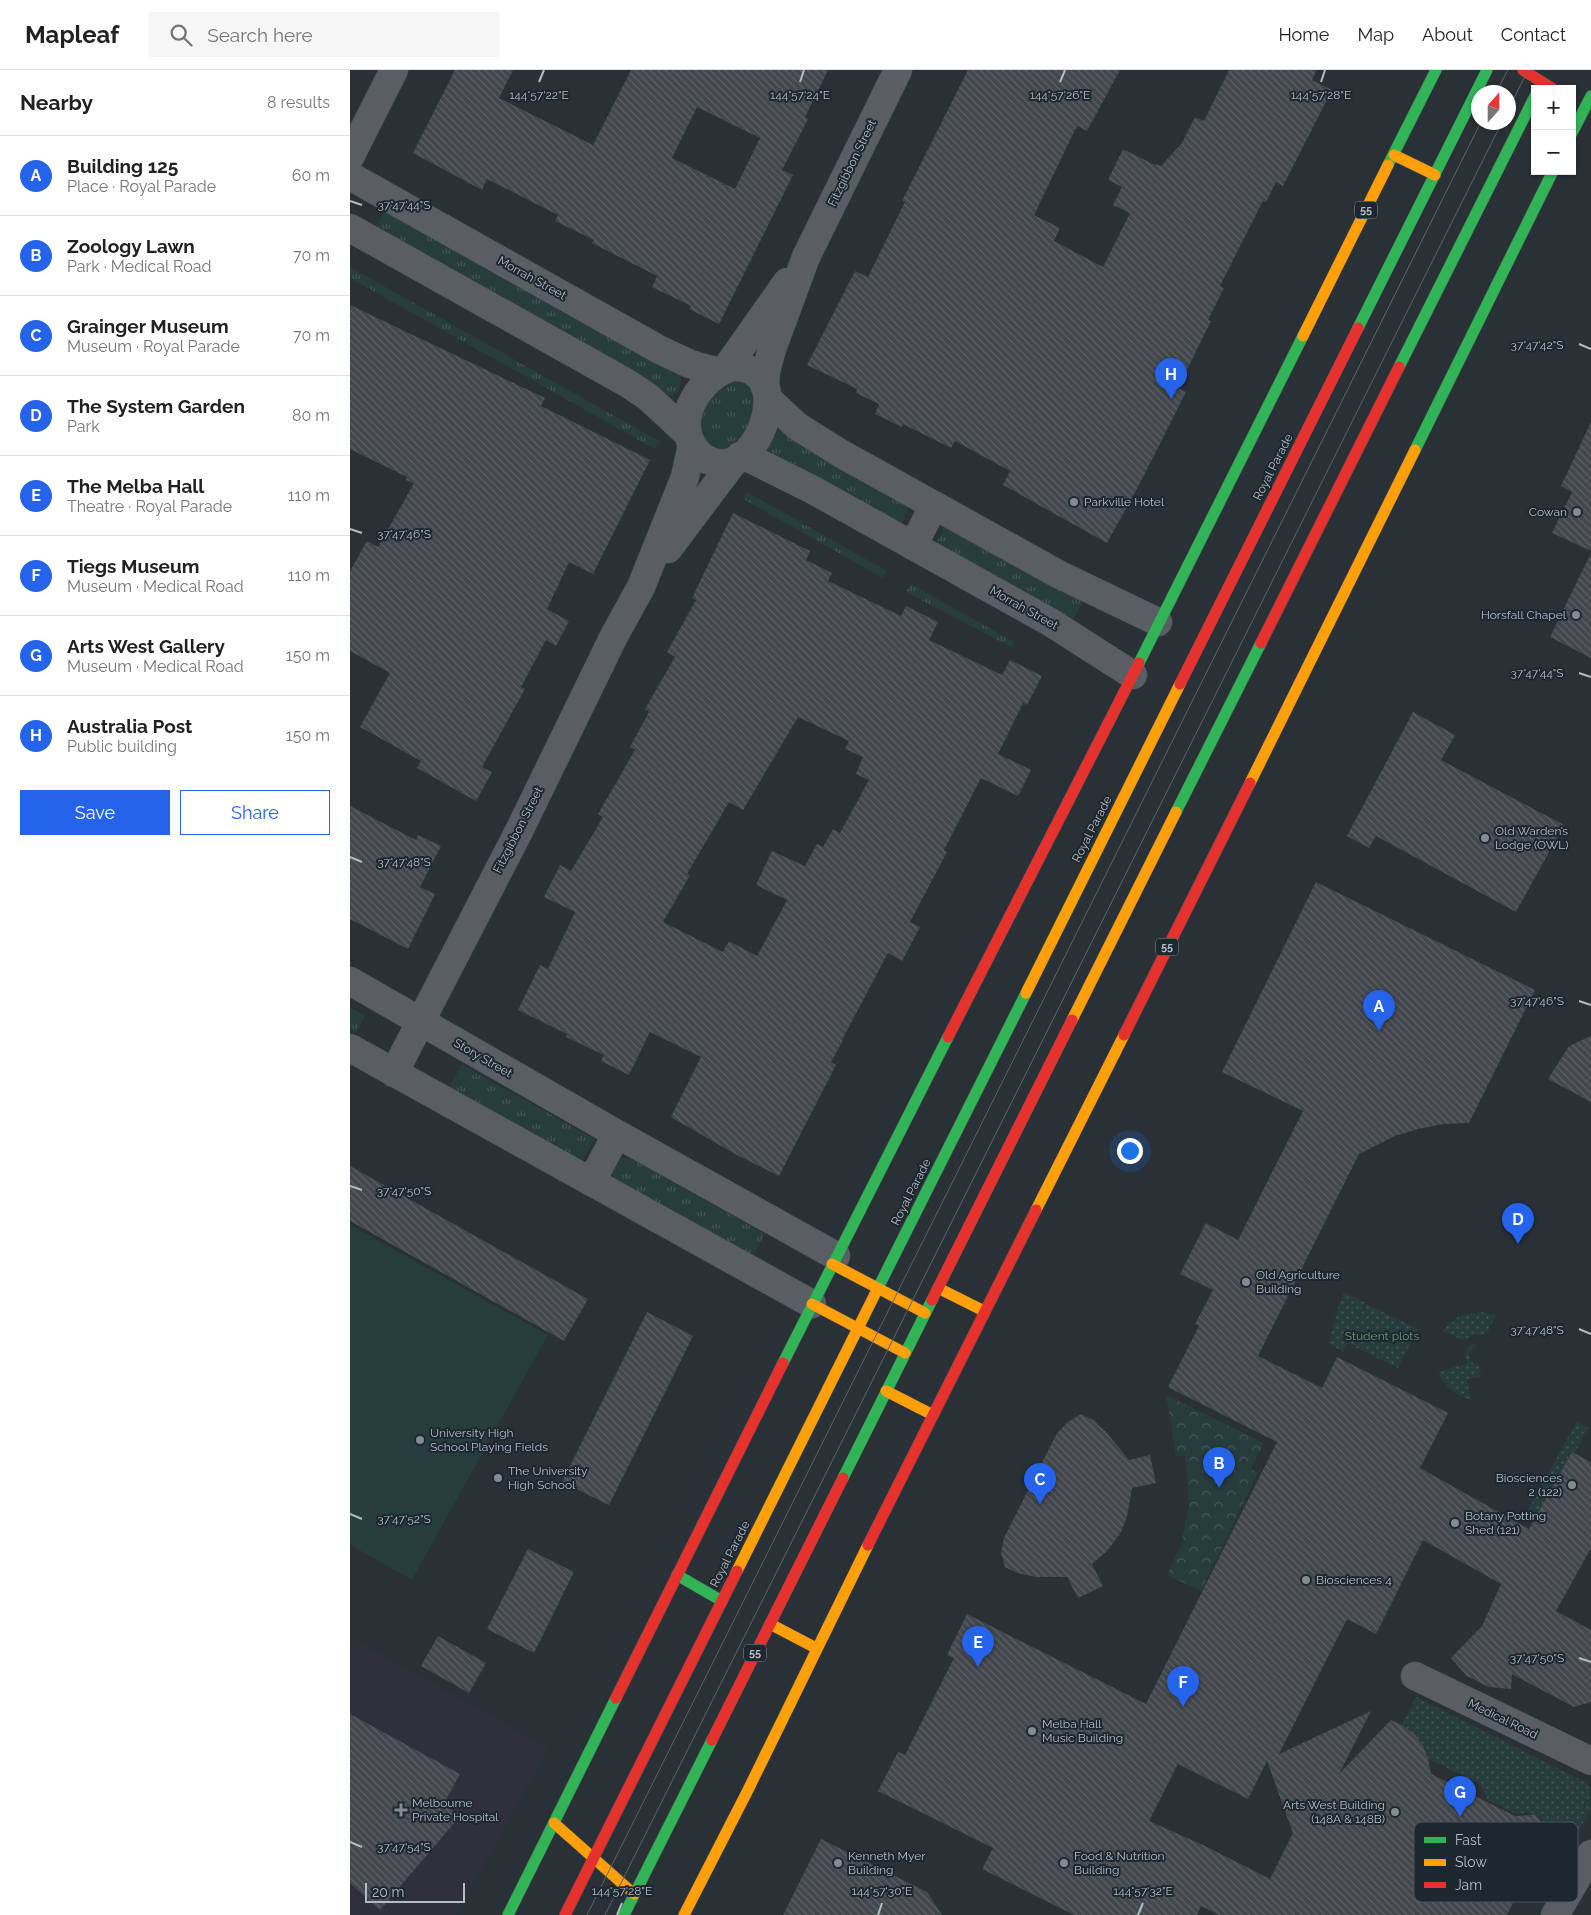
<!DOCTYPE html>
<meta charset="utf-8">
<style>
:root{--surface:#fff;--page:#f6f6f6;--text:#202124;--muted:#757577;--line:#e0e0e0;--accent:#2563eb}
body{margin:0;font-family:Raleway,sans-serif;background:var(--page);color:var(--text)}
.controls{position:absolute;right:15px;top:15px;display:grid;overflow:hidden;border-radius:0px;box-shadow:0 1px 4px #0004}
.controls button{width:45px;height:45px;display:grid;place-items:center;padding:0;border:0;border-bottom:1px solid var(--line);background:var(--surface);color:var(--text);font:25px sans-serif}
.compass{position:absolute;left:1121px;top:15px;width:45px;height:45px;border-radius:50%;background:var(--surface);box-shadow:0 1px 4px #0004;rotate:21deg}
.scale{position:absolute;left:15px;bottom:12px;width:100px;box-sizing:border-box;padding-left:5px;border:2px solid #b3bdc7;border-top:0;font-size:14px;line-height:18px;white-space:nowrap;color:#b3bdc7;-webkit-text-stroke:4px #1d2730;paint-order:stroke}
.you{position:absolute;left:779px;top:1080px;width:18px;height:18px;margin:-12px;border:4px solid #fff;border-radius:50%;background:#1a73e8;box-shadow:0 0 0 8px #1a73e833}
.badge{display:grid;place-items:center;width:32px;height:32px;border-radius:50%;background:var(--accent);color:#fff;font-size:16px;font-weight:700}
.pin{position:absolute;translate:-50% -41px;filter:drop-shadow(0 1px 2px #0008)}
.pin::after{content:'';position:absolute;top:26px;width:18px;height:15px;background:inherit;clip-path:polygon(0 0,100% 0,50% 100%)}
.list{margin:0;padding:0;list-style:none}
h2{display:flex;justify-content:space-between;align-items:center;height:65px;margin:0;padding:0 20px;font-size:21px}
h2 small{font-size:16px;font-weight:400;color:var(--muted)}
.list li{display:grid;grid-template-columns:32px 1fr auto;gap:15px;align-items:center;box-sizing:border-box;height:80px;padding:0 20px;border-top:1px solid var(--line)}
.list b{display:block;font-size:19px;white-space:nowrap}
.list p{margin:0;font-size:16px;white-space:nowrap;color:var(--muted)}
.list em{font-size:16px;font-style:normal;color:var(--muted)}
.actions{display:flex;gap:10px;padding:15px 20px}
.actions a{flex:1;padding:11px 0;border:1px solid var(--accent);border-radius:0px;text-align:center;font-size:18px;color:var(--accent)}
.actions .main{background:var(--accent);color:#fff}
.icon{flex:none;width:28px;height:28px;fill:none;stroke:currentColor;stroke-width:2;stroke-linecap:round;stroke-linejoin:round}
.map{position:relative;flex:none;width:1241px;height:1845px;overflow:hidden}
header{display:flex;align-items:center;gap:30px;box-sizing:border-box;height:70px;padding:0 25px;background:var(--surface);border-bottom:1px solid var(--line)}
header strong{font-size:24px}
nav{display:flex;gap:28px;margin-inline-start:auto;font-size:18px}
.search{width:350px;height:45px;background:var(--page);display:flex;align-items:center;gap:12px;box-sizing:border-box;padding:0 18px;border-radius:0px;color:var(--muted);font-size:19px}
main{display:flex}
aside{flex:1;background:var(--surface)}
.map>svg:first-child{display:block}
</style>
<header>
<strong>Mapleaf</strong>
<div class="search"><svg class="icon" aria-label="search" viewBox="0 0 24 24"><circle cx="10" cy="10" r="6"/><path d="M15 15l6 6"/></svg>Search here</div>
<nav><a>Home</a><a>Map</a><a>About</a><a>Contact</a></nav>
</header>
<main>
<aside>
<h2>Nearby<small>8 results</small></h2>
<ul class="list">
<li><span class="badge">A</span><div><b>Building 125</b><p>Place · Royal Parade</p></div><em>60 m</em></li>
<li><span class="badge">B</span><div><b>Zoology Lawn</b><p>Park · Medical Road</p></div><em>70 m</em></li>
<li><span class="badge">C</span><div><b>Grainger Museum</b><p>Museum · Royal Parade</p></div><em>70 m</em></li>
<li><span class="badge">D</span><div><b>The System Garden</b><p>Park</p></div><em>80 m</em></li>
<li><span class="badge">E</span><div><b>The Melba Hall</b><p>Theatre · Royal Parade</p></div><em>110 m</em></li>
<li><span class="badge">F</span><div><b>Tiegs Museum</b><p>Museum · Medical Road</p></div><em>110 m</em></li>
<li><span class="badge">G</span><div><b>Arts West Gallery</b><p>Museum · Medical Road</p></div><em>150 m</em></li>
<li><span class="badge">H</span><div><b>Australia Post</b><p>Public building</p></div><em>150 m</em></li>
</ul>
<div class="actions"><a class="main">Save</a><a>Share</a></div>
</aside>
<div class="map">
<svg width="1241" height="1845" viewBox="0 0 1241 1845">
<defs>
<pattern id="grass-tufts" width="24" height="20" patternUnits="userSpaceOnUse" patternTransform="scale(1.25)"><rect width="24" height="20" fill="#273c3c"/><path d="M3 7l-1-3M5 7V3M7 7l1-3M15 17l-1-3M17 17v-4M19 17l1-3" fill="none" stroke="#445657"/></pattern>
<pattern id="park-crowns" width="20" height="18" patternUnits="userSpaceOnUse" patternTransform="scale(1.25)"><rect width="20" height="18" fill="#273c3c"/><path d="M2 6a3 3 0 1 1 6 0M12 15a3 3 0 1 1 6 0" fill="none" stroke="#445657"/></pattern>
<pattern id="garden-dots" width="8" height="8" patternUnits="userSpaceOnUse" patternTransform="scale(1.25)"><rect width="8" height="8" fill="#273c3c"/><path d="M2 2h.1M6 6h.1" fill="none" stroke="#445657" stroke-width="1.8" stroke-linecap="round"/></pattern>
<pattern id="building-back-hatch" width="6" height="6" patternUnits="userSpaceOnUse" patternTransform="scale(1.25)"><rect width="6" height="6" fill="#41474c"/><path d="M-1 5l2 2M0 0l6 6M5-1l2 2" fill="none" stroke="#5a6064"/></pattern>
</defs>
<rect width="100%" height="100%" fill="#293036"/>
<path fill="#2f303c" d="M0 1567 199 1678 106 1845H0Z"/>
<path fill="url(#grass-tufts)" d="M36 141 330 299 331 309 329 321 323 326 312 324 30 165C26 154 27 148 36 141Z
M0 197 309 371 305 379 0 208Z
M383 308 395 309 405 322 408 336 395 365 383 376 371 382 350 372V349L359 325Z
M428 357 562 432 550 456 414 381 427 363Z
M397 422 537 501 533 508 393 429Z
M597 452 735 529 721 553 584 477Z
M561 514 664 572 661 577 556 522Z
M0 937 15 946 6 962 0 959Z
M112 995 245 1069 233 1090 99 1017Z
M275 1087 283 1089 415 1164 402 1188 268 1114 262 1103 271 1089Z"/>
<path fill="url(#park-crowns)" d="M816 1325 914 1373 901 1399 908 1403 851 1521 817 1505 831 1475 839 1434 835 1386H826Z"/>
<path fill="url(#garden-dots)" d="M994 1222 1015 1233 1005 1257 1016 1234 1068 1259 1048 1298 997 1273 993 1282 979 1273 988 1237Z
M1131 1242 1146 1245 1136 1265H1124L1113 1270 1092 1261 1109 1246Z
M1125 1274V1277L1123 1278 1119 1285 1121 1292 1129 1295 1131 1306 1117 1310 1121 1330C1106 1326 1095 1317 1088 1302L1117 1293 1115 1284 1120 1275Z
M1227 1351 1238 1358 1225 1383 1222 1382 1191 1437 1241 1465V1477L1177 1442Z
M1066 1627 1235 1712 1241 1719V1740L1214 1785 1193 1775 1198 1761 1191 1748 1178 1742 1168 1745 1138 1730 1130 1714 1078 1689C1072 1674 1065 1665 1052 1655Z"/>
<path fill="#273c3c" d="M0 1155 198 1265 62 1510 0 1475Z"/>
<path fill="url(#building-back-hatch)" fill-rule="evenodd" d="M105 0H163L149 28 243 75 281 0H478L455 47 458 49 432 100 443 105 369 254 339 239 341 236 302 217 307 206 242 173 244 170 205 151 208 145 137 109 132 120 63 83ZM347 37 410 68 385 119 322 88Z
M618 0H770L737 61 728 56 725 60 684 145 710 158 704 171 753 197 780 143 763 135 772 117 758 110 773 79 805 95 806 94 811 96 832 73 845 47 854 51 879 0H967L962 10 982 20 933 116 926 112 916 132 913 131 888 180 870 216 874 218 858 250 861 251 828 318 836 322 790 413 757 473 653 415 660 401 605 371 601 378 553 354 552 357 525 344 529 334 506 323 507 319 457 295 505 201 518 207 555 132 552 131Z
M0 235 195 328 191 336 300 390 243 504 219 492 197 539 219 551 206 576 196 570 171 617 175 619 132 697 142 702 126 731 67 698 71 691 10 657 40 603 0 581V501L17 471 28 477 64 413 56 410 57 407 0 379Z
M1241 352V481L1202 463 1222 422 1211 416Z
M383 443 460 481 456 490 482 503 478 511 551 546 556 536 588 552 579 570 652 605 660 590 692 606 677 635 673 633 648 684 681 700 668 726 631 708 594 780 597 782 560 852 570 857 552 891 538 883 492 970H493L481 992 486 995 429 1106 385 1084 321 1047 351 987 300 962 279 1005 251 991 254 985 216 967 217 964 168 940 190 895 198 899 225 842 194 827 210 795 221 801 253 747 248 744 285 680 280 677 299 642 295 639 325 587 317 582 346 530 342 528ZM448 647 499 671 495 679 513 687 506 704 519 710 490 763 483 759 473 777 467 774 455 796 422 781 406 815 437 830 407 886 379 871 373 882 313 852 340 805 337 804 379 732 393 740Z
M1241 483V588L1200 567Z
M1063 642 1105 665 1091 690 1214 755 1166 842 1026 766 1019 778 997 766Z
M0 736 66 770 68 765 91 776 70 817 85 824 58 879 0 849Z
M966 812 1185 920 1119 1053 1093 1054 1068 1059 1045 1066 1009 1084 908 1286 972 1318 987 1287 1098 1343 1070 1398 1179 1459 1222 1382 1241 1392V1478L1206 1541 1241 1560V1632L1224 1637 1162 1604 1161 1619 1139 1617 1117 1606 1101 1588 1132 1556 1151 1514 1073 1470 1026 1564 997 1549 929 1684 1021 1641 989 1704 1041 1650 1052 1655 1065 1665 1073 1676 1078 1689 1081 1704 1165 1746 1185 1745 1191 1751 1196 1765 1157 1845H869L851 1836 847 1845H724L632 1799 643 1778 528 1721 548 1682 555 1685 604 1588 597 1585 617 1544 796 1634 927 1372 818 1317 849 1256 845 1254 863 1220 830 1204 856 1153 888 1170 953 1041 872 1002ZM917 1691 943 1763 920 1809 853 1775 799 1751 828 1694 898 1729Z
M1241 966V1032L1198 1009 1219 976Z
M0 1096 238 1229 214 1271 0 1151Z
M297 1242 343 1266 259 1435 212 1412Z
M731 1344 743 1350 757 1363 779 1390 800 1385 806 1413 782 1418 777 1447 770 1464 758 1480 742 1494 753 1516 728 1528 717 1507H686L667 1503 655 1497 651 1483 654 1468 707 1363 718 1352Z
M178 1479 224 1502 184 1583 137 1559Z
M88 1566 136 1593 119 1623 71 1596Z
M0 1644 110 1704 93 1735 111 1745 30 1840 0 1813Z
M471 1769 577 1822 592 1845H433Z"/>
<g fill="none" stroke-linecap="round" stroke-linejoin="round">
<defs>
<path id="street" d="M0 87 44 0
M0 106 310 280 340 294 368 302
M0 158 277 313 298 327 338 364
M381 297C447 293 412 402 367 393 357 391 348 385 343 376 324 346 352 307 381 297Z
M375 300 437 212
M415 317 416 301 422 279 456 187 548 0
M418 329 447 356 490 383 708 504 808 552
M390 386 401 389 463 420 700 552 783 605
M563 476 584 435
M318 479 385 390
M0 911 267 1064 486 1186
M0 978 462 1234
M44 1003 168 763 264 566 291 517 335 407 342 375
M241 1112 267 1064
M1065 1606 1241 1691
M1205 1845 1241 1784"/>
<path id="fast" d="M1222 63 1241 26
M1038 95 1086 0
M1008 258 1137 0
M1049 297 1185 26
M1065 380 1203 101
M789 593 953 266
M826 742 911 573
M528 1218 676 923
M433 1293 598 967
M493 1408 582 1230
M327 1505 372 1531
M158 1845 266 1628
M274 1845 362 1670"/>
<path id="slow" d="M1044 85 1085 105
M953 266 1038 95
M900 713 1065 380
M676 923 830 614
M722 950 826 742
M686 1140 774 965
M482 1194 575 1243
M588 1218 634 1241
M462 1234 555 1283
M536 1321 583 1345
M387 1501 528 1218
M420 1554 466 1578
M204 1753 284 1824
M334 1845 398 1720 518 1475"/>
<path id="jam" d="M1173 0 1203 19
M911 573 1049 297
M830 614 1008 258
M774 965 900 713
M598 967 789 593
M582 1230 722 950
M518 1475 686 1140
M266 1628 433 1293
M362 1670 493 1408
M215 1845 387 1501"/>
</defs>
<use href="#street" stroke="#474c51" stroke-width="29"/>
<use href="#fast" stroke="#474d53" stroke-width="12"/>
<use href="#slow" stroke="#474d53" stroke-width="12"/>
<use href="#jam" stroke="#474d53" stroke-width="12"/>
<use href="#street" stroke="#595e64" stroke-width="28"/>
<use href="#fast" stroke="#30b455" stroke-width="11"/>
<use href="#slow" stroke="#ff9f0a" stroke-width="11"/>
<use href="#jam" stroke="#e5322d" stroke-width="11"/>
<path stroke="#5d6268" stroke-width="1" d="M1146 22 1158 0
M1158 40 1178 0
M237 1845 1131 52
M255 1845 1152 52"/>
</g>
<path fill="none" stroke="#b3bdc7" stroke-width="2" d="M189 12 194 0M450 12 454 0M710 12 715 0M971 12 975 0M0 131 12 135M1229 274 1241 279M0 459 12 463M1229 603 1241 607M0 787 12 792M1229 931 1241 935M0 1116 12 1120M1229 1259 1241 1264M0 1444 12 1449M1229 1588 1241 1592M0 1772 12 1777M267 1845 272 1833M528 1845 532 1833M788 1845 793 1833"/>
<g fill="#838c94" stroke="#1d2730" stroke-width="2">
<circle cx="724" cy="432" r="5"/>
<circle cx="1227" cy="442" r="5"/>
<circle cx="1226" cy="545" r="5"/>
<circle cx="1135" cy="768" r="5"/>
<circle cx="896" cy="1212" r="5"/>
<circle cx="70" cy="1370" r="5"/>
<circle cx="148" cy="1408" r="5"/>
<circle cx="1222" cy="1415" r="5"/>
<circle cx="1105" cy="1453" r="5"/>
<circle cx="956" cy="1510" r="5"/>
<circle cx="682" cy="1661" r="5"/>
<path d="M48.5 1732.5h5v5h5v5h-5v5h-5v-5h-5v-5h5z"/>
<circle cx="1045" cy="1742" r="5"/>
<circle cx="488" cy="1793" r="5"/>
<circle cx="714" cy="1793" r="5"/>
</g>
<g text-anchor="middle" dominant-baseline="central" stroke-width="4" stroke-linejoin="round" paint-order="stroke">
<g fill="#1d2730" stroke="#86909a" stroke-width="1">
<rect x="1005" y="131.5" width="22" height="17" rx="4"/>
<rect x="806" y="868.5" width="22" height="17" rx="4"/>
<rect x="394" y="1574.5" width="22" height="17" rx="4"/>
</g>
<g font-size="11" font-weight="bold" fill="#b3bdc7">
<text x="1016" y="140">55</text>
<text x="817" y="877">55</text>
<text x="405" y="1583">55</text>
</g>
<g font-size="12" fill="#b3bdc7" stroke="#1d2730">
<text transform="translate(502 93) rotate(-64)">Fitzgibbon Street</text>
<text transform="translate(182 208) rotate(29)">Morrah Street</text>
<text transform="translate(923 397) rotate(-63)">Royal Parade</text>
<text transform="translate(674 538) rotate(29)">Morrah Street</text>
<text transform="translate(742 759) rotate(-63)">Royal Parade</text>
<text transform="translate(168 760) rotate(-63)">Fitzgibbon Street</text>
<text transform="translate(133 988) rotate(30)">Story Street</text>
<text transform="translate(561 1122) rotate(-63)">Royal Parade</text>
<text transform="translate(380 1484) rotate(-63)">Royal Parade</text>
<text transform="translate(1153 1649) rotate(26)">Medical Road</text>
</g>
<g font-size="12" fill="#b3bdc7" stroke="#1d2730" text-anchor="start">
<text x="734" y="432">Parkville Hotel</text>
<text x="1217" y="442" text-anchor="end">Cowan</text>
<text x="1216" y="545" text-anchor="end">Horsfall Chapel</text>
<text x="1145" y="761">Old Warden’s<tspan x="1145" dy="14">Lodge (OWL)</tspan></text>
<text x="906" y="1205">Old Agriculture<tspan x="906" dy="14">Building</tspan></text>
<text x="80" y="1363">University High<tspan x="80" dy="14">School Playing Fields</tspan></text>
<text x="158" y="1401">The University<tspan x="158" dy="14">High School</tspan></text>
<text x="1212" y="1408" text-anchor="end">Biosciences<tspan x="1212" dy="14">2 (122)</tspan></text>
<text x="1115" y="1446">Botany Potting<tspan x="1115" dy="14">Shed (121)</tspan></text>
<text x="966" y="1510">Biosciences 4</text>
<text x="692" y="1654">Melba Hall<tspan x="692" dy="14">Music Building</tspan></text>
<text x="62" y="1733">Melbourne<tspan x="62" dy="14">Private Hospital</tspan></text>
<text x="1035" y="1735" text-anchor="end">Arts West Building<tspan x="1035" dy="14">(148A &amp; 148B)</tspan></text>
<text x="498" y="1786">Kenneth Myer<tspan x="498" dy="14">Building</tspan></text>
<text x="724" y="1786">Food &amp; Nutrition<tspan x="724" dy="14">Building</tspan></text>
</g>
<g font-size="12" fill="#6c9772" stroke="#1d2730">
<text x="1032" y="1266">Student plots</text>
</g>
</g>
<rect x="1064" y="1752" width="164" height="80" rx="8" fill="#1d2730" stroke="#4a545d" stroke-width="1"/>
<rect x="1074" y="1767" width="22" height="6" fill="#30b455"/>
<rect x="1074" y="1789" width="22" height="7" fill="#ff9f0a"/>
<rect x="1074" y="1812" width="22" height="6" fill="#e5322d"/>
<g font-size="14" fill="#b3bdc7">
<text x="1105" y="1775">Fast</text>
<text x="1105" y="1797">Slow</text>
<text x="1105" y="1820">Jam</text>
</g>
<g font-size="12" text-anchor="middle" fill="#b3bdc7" stroke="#1d2730" stroke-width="4" stroke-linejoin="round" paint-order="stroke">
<text x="189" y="29">144°57'22"E</text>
<text x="450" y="29">144°57'24"E</text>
<text x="710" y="29">144°57'26"E</text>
<text x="971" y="29">144°57'28"E</text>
<text x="54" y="139">37°47'44"S</text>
<text x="1187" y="279">37°47'42"S</text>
<text x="54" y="468">37°47'46"S</text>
<text x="1187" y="607">37°47'44"S</text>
<text x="54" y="796">37°47'48"S</text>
<text x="1187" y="935">37°47'46"S</text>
<text x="54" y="1125">37°47'50"S</text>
<text x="1187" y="1264">37°47'48"S</text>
<text x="54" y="1453">37°47'52"S</text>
<text x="1187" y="1592">37°47'50"S</text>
<text x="54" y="1781">37°47'54"S</text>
<text x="272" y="1825">144°57'28"E</text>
<text x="532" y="1825">144°57'30"E</text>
<text x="793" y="1825">144°57'32"E</text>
</g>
</svg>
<div class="controls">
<button>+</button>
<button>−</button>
</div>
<svg class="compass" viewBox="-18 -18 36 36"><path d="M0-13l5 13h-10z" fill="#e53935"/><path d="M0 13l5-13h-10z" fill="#757577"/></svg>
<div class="scale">20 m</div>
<div class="you"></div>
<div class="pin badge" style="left:1029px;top:961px">A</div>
<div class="pin badge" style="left:869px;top:1418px">B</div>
<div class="pin badge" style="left:690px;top:1434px">C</div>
<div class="pin badge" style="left:1168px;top:1174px">D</div>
<div class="pin badge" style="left:628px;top:1597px">E</div>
<div class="pin badge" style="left:833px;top:1637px">F</div>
<div class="pin badge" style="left:1110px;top:1747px">G</div>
<div class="pin badge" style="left:821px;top:329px">H</div>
</div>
</main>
